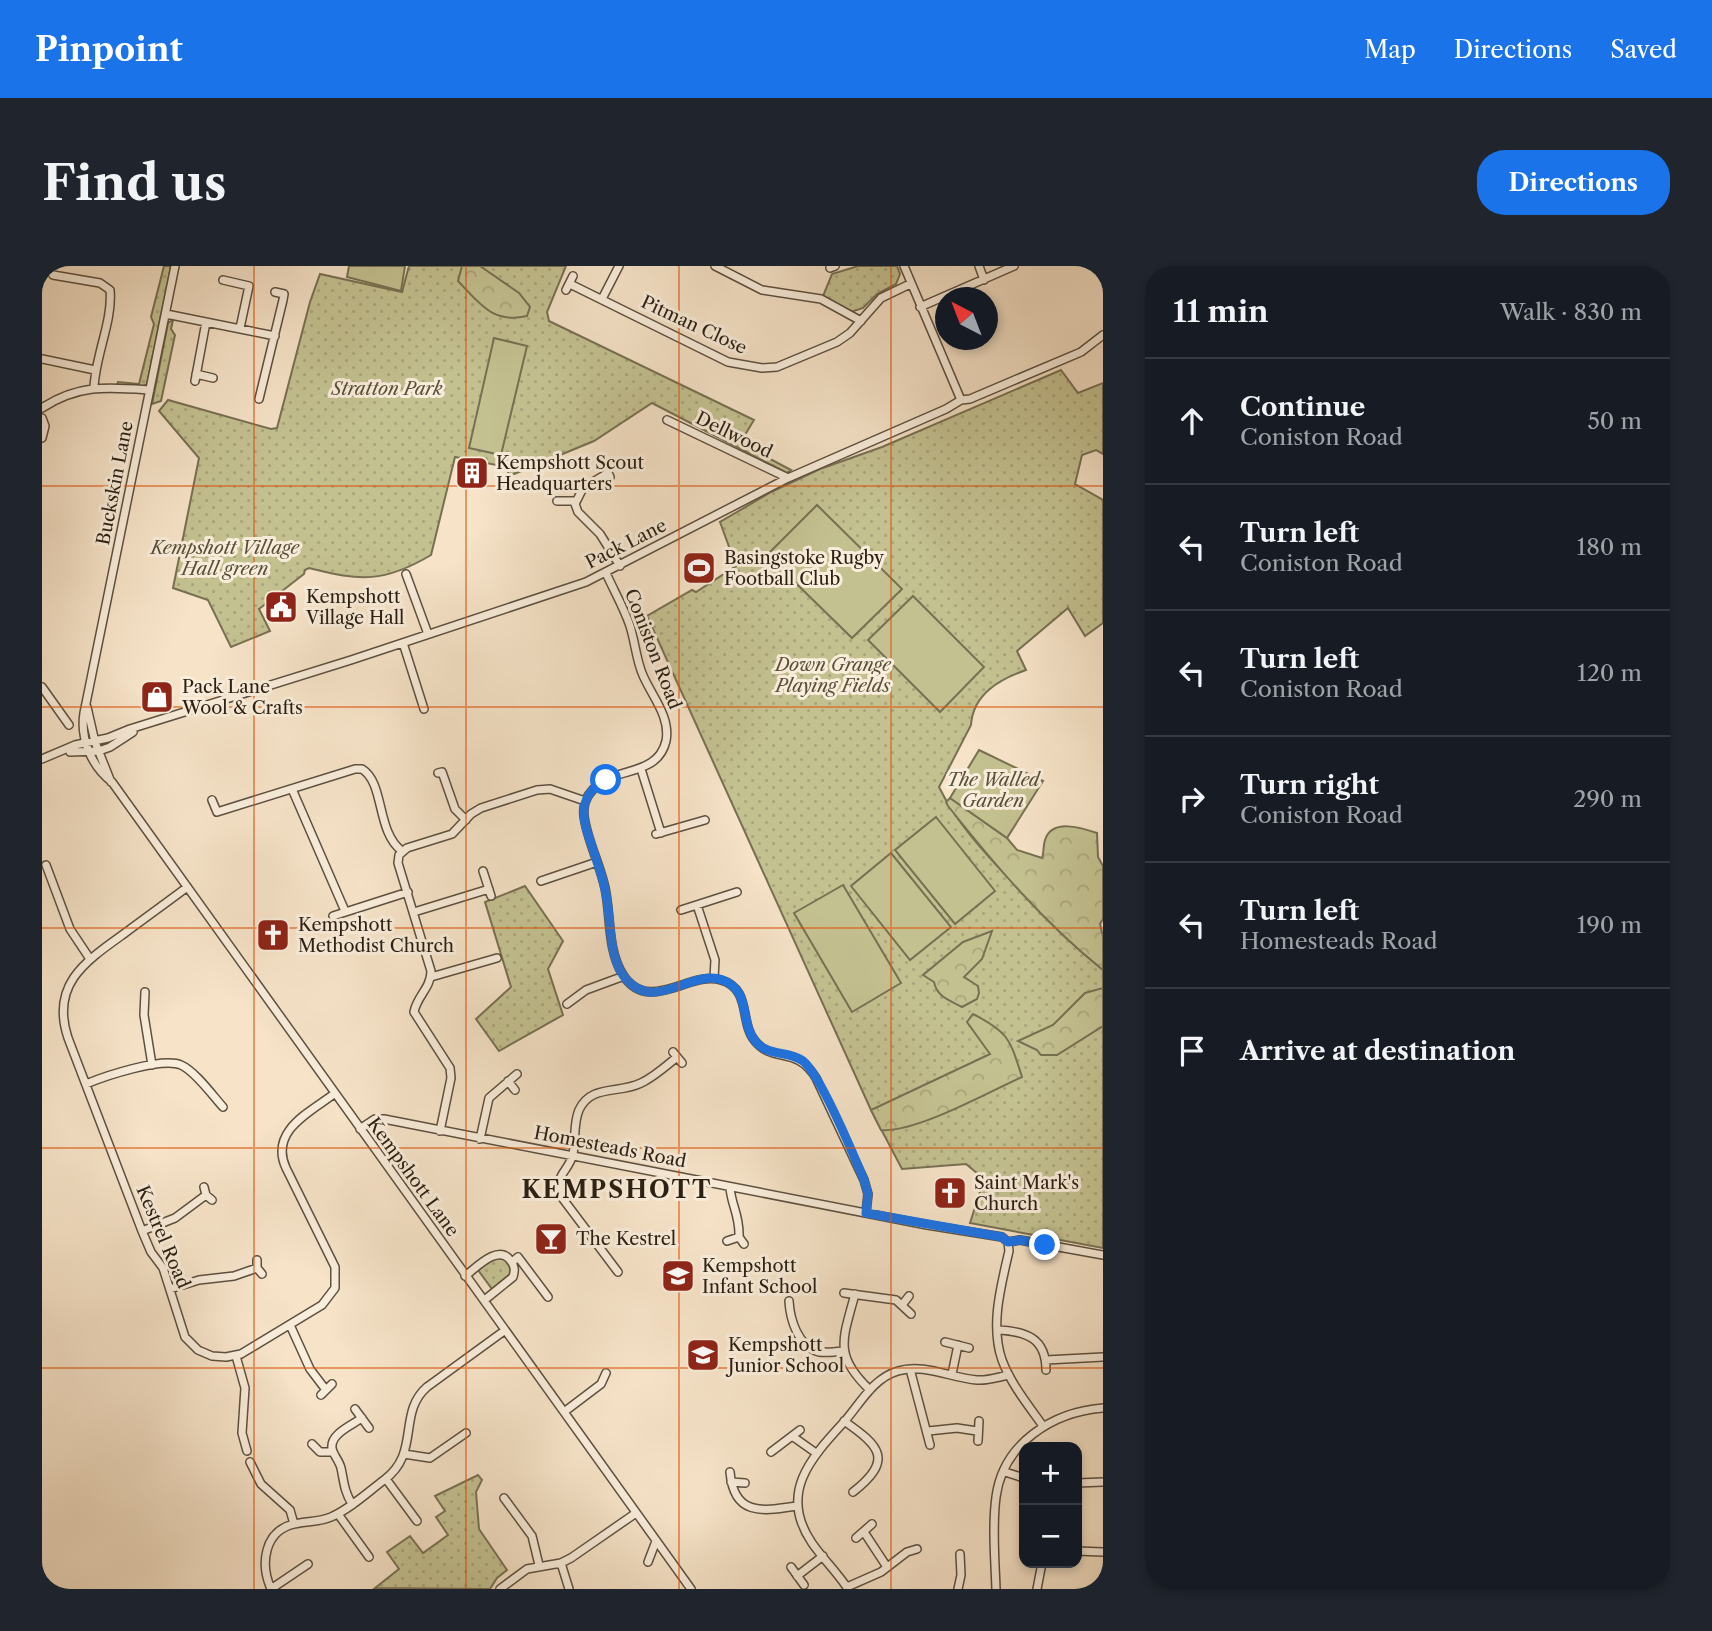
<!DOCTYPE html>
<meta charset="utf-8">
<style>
:root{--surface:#171b24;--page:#20242c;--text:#f1f3f6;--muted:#9ea1a6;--line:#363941;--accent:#1a73e8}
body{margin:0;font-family:"Libre Caslon Text",serif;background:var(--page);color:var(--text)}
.controls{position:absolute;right:21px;bottom:21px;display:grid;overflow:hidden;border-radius:14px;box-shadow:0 4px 10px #0003}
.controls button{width:63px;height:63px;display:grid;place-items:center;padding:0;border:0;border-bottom:2px solid var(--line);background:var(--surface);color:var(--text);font:35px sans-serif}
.compass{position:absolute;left:893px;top:21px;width:63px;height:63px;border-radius:50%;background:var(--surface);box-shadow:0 4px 10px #0003;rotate:318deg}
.stop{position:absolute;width:21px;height:21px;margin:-16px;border:5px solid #1a73e8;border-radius:50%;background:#fff}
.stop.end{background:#1a73e8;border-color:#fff;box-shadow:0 2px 7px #0008}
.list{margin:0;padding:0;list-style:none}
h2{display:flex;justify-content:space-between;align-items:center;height:91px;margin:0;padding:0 28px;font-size:30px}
h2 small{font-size:23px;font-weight:400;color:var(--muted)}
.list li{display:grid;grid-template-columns:46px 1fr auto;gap:21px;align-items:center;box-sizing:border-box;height:126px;padding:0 28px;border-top:2px solid var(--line)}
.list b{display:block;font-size:26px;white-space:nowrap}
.list p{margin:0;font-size:23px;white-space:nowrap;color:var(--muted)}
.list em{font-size:23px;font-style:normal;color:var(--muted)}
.icon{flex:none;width:38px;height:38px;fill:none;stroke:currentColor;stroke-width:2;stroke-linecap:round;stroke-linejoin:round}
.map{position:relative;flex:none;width:1061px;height:1323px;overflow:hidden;border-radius:28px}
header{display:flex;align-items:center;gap:42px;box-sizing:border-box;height:98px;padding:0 35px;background:var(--accent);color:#fff}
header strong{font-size:33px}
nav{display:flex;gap:38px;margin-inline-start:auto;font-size:24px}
.intro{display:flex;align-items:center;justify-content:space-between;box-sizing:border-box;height:168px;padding:0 42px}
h1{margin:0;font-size:49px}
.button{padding:18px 32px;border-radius:28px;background:var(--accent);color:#fff;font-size:24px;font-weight:700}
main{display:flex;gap:42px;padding:0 42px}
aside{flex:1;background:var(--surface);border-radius:28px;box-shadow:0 4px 10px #0003}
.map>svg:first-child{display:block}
</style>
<header>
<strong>Pinpoint</strong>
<nav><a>Map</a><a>Directions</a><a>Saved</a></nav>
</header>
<div class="intro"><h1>Find us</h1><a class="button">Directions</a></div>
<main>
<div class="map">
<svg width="1061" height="1323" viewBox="0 0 1061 1323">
<defs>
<pattern id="grass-dots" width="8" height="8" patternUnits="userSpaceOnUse" patternTransform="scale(1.75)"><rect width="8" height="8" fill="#c4c191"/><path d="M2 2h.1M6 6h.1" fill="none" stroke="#a9a57c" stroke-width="1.8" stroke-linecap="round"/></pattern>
<pattern id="forest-crowns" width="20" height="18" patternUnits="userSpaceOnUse" patternTransform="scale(1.75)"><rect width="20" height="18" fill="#c4c191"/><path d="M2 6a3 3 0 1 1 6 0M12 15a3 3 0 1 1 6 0" fill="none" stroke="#a9a57c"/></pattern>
</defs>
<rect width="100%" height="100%" fill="#f6e3c8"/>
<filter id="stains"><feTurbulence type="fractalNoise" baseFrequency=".00286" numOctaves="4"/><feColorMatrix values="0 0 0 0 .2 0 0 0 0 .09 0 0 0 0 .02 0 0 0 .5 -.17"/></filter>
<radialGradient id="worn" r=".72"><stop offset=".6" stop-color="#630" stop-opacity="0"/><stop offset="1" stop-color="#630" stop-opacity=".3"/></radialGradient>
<path fill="url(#grass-dots)" stroke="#777052" stroke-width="2" d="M122 0H129L105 118 100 121 75 119 76 116 97 118 112 58 109 51Z
M367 0H524L505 46 507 55 712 154 698 177 749 204 745 207 610 137 552 175 467 210 465 201 413 191 389 289C342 317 318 315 267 302L263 304 262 308 217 343 228 365 189 381 166 334 131 322 157 192 117 145 126 134 229 163 235 162 268 36 278 8 360 26Z
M816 0H855L858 8 854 18 835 28 821 42 809 46 781 30 790 8Z
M131 54 129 63 133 69 119 135 110 138 126 57Z
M1019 104 1036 127 1061 117V188L1054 184 1040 189 1033 218 1061 234V357L1043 370 1026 342 975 385 984 404C958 413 931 428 929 459L897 521C915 558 944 588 972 618 1000 648 1029 678 1061 704V982L928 957 942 913 924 898 860 903 829 844 605 350 650 324 654 326 694 300 678 256 729 226 778 203 840 181Z
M483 620 521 675 506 703 521 749 457 785 434 753 469 721 443 636Z
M452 992H463L469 1000 470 1007 450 1023 436 1004Z
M436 1209 440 1214 434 1226 437 1263 465 1304 455 1312 448 1323 333 1322 357 1303 345 1286 368 1270 381 1287 406 1269 394 1251 403 1245 393 1230Z"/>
<path fill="url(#forest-crowns)" stroke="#777052" stroke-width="2" d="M420 0H438L477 27 488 41 485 50C451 58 438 38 416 15Z
M908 532 965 572 975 584 1000 592C1002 587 1001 580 1003 574 1010 552 1040 562 1055 567L1056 591 1061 600V653L1058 658 1061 670V704C1002 657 953 599 906 540L904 536Z
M950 665 940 693 922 711 936 720 937 727 935 733 920 741C907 734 895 731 892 716L881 709 921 676Z
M1061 722V760L1015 789H999L995 784 976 775 1011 759 1043 727Z
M931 748C968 767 968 774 980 811 946 826 874 867 839 864L829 844 948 788 925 756Z"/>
<path fill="#c4c191" stroke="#777052" stroke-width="2" d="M307 0H363L359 25 305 11Z
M452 72 485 80 459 189 427 182Z
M775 239 860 323 810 372 725 289Z
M871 330 942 401 898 446 826 374Z
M937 484 1001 515 965 572 908 532Z
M894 551 953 625 913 658 853 584Z
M849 587 909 661 868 694 809 620Z
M801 619 859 717 810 746 752 647Z"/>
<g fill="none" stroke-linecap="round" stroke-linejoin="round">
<defs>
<path id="minor" d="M133 0 42 447C38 472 49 500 70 516L649 1323
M673 0 720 24 779 33 819 55
M862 0 919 134
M937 0 942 14
M788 2 793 0
M11 9 58 17 68 24C71 55 53 90 52 122
M181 14 207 20 198 62
M528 18 686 96 720 102 735 101 795 76 808 67 839 32 868 18
M524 24 531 10
M560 33 577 0
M878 41 972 0
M124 48 233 70
M0 93 53 104
M154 108 171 112
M153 115 164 56
M217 133 241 34 242 28 233 26
M0 142C37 118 66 121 108 124
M0 152 3 160 0 172
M625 154 746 212
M562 198 568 211
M566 207 541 222 533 238 536 246 558 268 578 300
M515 235H534
M564 307C572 325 582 342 588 360 593 376 594 392 600 407 608 428 629 450 624 475 615 513 568 499 549 526 543 532 541 542 542 550 545 574 558 598 563 622 569 649 565 684 581 709 607 749 648 704 679 714 710 723 697 756 713 775 732 798 754 779 774 812L822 914 826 928 824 947
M364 308 386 368
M361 377 382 443
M0 421 27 459
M45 441 53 476 69 516
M28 486 57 485 68 481 91 466
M0 493 33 479 66 472 88 463 309 394 544 316 746 212 904 143 919 134 928 133 1039 86 1061 69
M599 503 619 567
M396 507 400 506 413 543 424 554
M250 523 303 645
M170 534 175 546 313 503H320C343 517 334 566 360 585
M614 568 663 554
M4 599 28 663 48 693
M441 605 449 630
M499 615 555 596
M144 622C124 637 103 652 83 667 44 695 8 718 26 772L100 965 109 986 121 1002 143 1071 156 1084 170 1090 184 1091 199 1088 280 1039 293 1022V1001L244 902C227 865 268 846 292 828
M655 639 673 694 672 712
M639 644 695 626
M372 646 447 623
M291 650 366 626
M389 711 455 692
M103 726 102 749 110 799
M525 738 544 724 582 710
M631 786 640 797
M466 815 473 824
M44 818C63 810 120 791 139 799 153 805 171 830 181 841
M318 863 333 853H342L885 959 960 971 966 976 978 974 1061 989
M398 865 409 812 408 802 372 746C375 730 389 722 389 705L356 597 357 589 365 582 410 568 429 548 439 542 495 524 508 523 543 535
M438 873 447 832 475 808
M162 921 164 929 170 934
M688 921C689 939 698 949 697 971
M100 965 133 952 164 929
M685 975 697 971 702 978
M966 976 967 985C959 1020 948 1059 960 1094 969 1118 986 1139 1001 1160
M215 994V1002L220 1008
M470 996 476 991 506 1031
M576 1006 521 933C510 908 526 908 531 888 534 874 531 858 537 844 549 818 577 828 599 817 612 811 624 800 635 791
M423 1010C434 1002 456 978 468 994 473 1000 473 1004 471 1011L445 1032
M128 1023 157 1014 192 1010 215 1002
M802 1027 854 1034 869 1048
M813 1028C801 1073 791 1089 828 1124
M747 1035C748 1053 756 1081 777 1086 785 1087 793 1086 801 1085
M860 1039 867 1030
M248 1059 268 1103 284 1124
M955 1064C984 1065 1004 1072 1004 1104
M903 1076 927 1082
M194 1090 203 1122 200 1167 205 1185
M1004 1094 1061 1091
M868 1103 888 1179
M910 1108 916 1079
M279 1129 290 1118
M313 1143 327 1162
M522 1146 559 1118 564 1107
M802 1155C838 1180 852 1194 811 1226
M886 1165 915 1162 935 1165
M750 1170 774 1187
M936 1175 937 1155
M270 1178 278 1186H291
M729 1186 758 1164
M362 1188 388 1192 424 1167
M208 1196 219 1218 248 1244 252 1258
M688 1206C692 1251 721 1245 755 1240
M963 1206 982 1212
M344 1213 375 1255
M689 1216 703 1217
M1035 1217 1061 1216
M462 1232 490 1270 497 1299
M310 1238C302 1225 302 1216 299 1202 297 1194 291 1189 290 1182 288 1168 310 1159 320 1152
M296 1248 327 1291
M822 1266 845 1301
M814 1272 830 1258
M1035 1285 1061 1286
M606 1296 614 1275
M519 1297 527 1323
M266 1298 229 1323C218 1298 222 1265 252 1258 265 1255 278 1256 289 1251 308 1243 326 1226 342 1214 379 1187 355 1147 385 1121L462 1065
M749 1301 762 1319
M755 1310 781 1290
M805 1321 839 1306 865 1286 875 1283
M458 1323 485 1303 519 1297 529 1292 594 1247
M806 1323C795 1306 781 1293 770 1277 736 1227 769 1192 802 1156 818 1138 831 1112 856 1105 882 1097 909 1112 935 1114 946 1115 956 1111 967 1109
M916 1323 919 1309 918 1288
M954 1323C953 1293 950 1261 954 1231 961 1177 1011 1146 1061 1142
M995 1323 1000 1297"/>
</defs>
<use href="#minor" stroke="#5d5040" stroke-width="10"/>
<use href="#minor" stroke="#f9eddb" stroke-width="7"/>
</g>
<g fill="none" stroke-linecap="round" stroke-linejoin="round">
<path stroke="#1a73e8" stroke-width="9" d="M564 514C553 519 544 529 542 542 540 558 550 577 554 593 559 607 563 620 565 634 569 658 567 692 583 712 614 749 650 700 683 715 709 727 698 756 713 775 726 791 746 784 761 795 779 809 812 890 822 914L826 928 824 947 960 971 966 976 978 974 1003 979"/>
</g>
<path fill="none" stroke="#de560c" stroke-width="2" stroke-opacity="0.55" d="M212 0V1323M424 0V1323M637 0V1323M849 0V1323M0 220H1061M0 441H1061M0 662H1061M0 882H1061M0 1102H1061"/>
<defs>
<symbol id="building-square" viewBox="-11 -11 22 22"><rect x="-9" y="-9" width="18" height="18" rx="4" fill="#8f2418" stroke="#f9eddb"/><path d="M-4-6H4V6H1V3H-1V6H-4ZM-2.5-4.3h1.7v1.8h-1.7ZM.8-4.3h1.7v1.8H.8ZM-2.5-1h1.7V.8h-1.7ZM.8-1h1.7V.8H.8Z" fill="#fff"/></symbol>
<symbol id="stadium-square" viewBox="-11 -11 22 22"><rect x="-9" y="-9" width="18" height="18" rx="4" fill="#8f2418" stroke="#f9eddb"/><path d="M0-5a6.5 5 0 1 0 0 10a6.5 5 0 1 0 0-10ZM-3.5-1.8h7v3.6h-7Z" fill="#fff"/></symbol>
<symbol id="civic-square" viewBox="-11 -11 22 22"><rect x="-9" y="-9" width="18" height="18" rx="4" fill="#8f2418" stroke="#f9eddb"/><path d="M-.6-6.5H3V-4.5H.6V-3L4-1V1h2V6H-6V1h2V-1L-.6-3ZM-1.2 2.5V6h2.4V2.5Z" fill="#fff"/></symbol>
<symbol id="shop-square" viewBox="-11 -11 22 22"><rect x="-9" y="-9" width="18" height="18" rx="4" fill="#8f2418" stroke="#f9eddb"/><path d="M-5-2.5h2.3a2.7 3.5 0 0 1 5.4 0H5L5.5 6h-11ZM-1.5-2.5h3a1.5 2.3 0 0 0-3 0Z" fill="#fff"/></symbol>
<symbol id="church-square" viewBox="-11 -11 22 22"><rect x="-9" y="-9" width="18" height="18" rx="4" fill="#8f2418" stroke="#f9eddb"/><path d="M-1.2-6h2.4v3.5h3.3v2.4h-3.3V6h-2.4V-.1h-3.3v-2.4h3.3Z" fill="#fff"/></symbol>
<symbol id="bar-square" viewBox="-11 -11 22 22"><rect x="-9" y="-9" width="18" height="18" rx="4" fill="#8f2418" stroke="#f9eddb"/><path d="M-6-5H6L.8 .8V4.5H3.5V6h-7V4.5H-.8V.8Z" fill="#fff"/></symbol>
<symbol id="school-square" viewBox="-11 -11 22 22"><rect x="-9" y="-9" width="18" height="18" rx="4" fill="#8f2418" stroke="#f9eddb"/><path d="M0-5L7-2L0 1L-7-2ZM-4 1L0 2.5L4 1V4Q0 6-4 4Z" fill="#fff"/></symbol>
</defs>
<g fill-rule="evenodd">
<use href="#building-square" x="411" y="188" width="38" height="38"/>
<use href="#stadium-square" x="638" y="283" width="38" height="38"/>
<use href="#civic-square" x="220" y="322" width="38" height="38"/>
<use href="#shop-square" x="96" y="412" width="38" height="38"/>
<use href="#church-square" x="212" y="650" width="38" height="38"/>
<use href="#church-square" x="889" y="908" width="38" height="38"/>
<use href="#bar-square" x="490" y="954" width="38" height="38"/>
<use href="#school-square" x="617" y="991" width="38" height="38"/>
<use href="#school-square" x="642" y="1070" width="38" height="38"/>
</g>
<g text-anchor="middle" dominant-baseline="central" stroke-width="6" stroke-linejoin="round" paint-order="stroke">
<g font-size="18" fill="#2a1f12" stroke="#f9eddb">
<text transform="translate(652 59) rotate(25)">Pitman Close</text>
<text transform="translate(692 169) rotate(26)">Dellwood</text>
<text transform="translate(73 217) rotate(-79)">Buckskin Lane</text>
<text transform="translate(584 278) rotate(-27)">Pack Lane</text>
<text transform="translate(611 383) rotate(69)">Coniston Road</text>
<text transform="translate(568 881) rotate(11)">Homesteads Road</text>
<text transform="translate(371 911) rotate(54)">Kempshott Lane</text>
<text transform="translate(121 971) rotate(67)">Kestrel Road</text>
</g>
<g font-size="18" font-style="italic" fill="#585038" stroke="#f9eddb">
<text x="345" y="123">Stratton Park</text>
<text x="183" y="282">Kempshott Village<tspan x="183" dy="21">Hall green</tspan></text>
<text x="791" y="399">Down Grange<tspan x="791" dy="21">Playing Fields</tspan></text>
<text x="951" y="514">The Walled<tspan x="951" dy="21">Garden</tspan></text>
</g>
<g font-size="18" fill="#2a1f12" stroke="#f9eddb" text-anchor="start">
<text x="454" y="197">Kempshott Scout<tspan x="454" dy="21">Headquarters</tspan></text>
<text x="682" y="292">Basingstoke Rugby<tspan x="682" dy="21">Football Club</tspan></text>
<text x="264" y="331">Kempshott<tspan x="264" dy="21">Village Hall</tspan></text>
<text x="140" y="421">Pack Lane<tspan x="140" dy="21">Wool &amp; Crafts</tspan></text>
<text x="256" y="659">Kempshott<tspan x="256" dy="21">Methodist Church</tspan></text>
<text x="932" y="917">Saint Mark's<tspan x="932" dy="21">Church</tspan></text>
<text x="534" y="973">The Kestrel</text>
<text x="660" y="1000">Kempshott<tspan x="660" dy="21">Infant School</tspan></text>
<text x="686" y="1079">Kempshott<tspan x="686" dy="21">Junior School</tspan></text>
</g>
<g font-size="24" font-weight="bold" letter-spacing="2" fill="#2a1f12" stroke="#f9eddb">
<text x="575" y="923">KEMPSHOTT</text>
</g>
</g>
<rect width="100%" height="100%" filter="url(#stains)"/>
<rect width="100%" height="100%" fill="url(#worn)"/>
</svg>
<div class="controls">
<button>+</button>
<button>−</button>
</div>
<svg class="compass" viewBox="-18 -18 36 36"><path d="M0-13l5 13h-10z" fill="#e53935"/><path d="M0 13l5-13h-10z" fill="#9ea1a6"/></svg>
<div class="stop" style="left:564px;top:514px"></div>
<div class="stop end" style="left:1003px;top:979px"></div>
</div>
<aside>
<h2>11 min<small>Walk · 830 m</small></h2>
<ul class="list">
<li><svg class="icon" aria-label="ahead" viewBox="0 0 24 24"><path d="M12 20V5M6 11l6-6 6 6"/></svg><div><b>Continue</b><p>Coniston Road</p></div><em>50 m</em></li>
<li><svg class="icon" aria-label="left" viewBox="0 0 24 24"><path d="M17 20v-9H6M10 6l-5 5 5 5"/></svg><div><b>Turn left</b><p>Coniston Road</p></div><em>180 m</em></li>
<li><svg class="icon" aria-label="left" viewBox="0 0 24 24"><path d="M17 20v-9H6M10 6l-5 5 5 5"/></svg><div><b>Turn left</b><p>Coniston Road</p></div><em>120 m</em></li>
<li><svg class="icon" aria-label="right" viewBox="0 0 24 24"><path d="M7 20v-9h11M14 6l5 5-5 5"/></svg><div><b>Turn right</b><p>Coniston Road</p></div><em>290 m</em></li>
<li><svg class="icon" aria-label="left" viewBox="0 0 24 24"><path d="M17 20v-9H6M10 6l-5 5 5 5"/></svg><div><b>Turn left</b><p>Homesteads Road</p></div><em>190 m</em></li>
<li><svg class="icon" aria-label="arrive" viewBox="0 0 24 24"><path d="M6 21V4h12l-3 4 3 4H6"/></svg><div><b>Arrive at destination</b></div></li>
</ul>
</aside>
</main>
